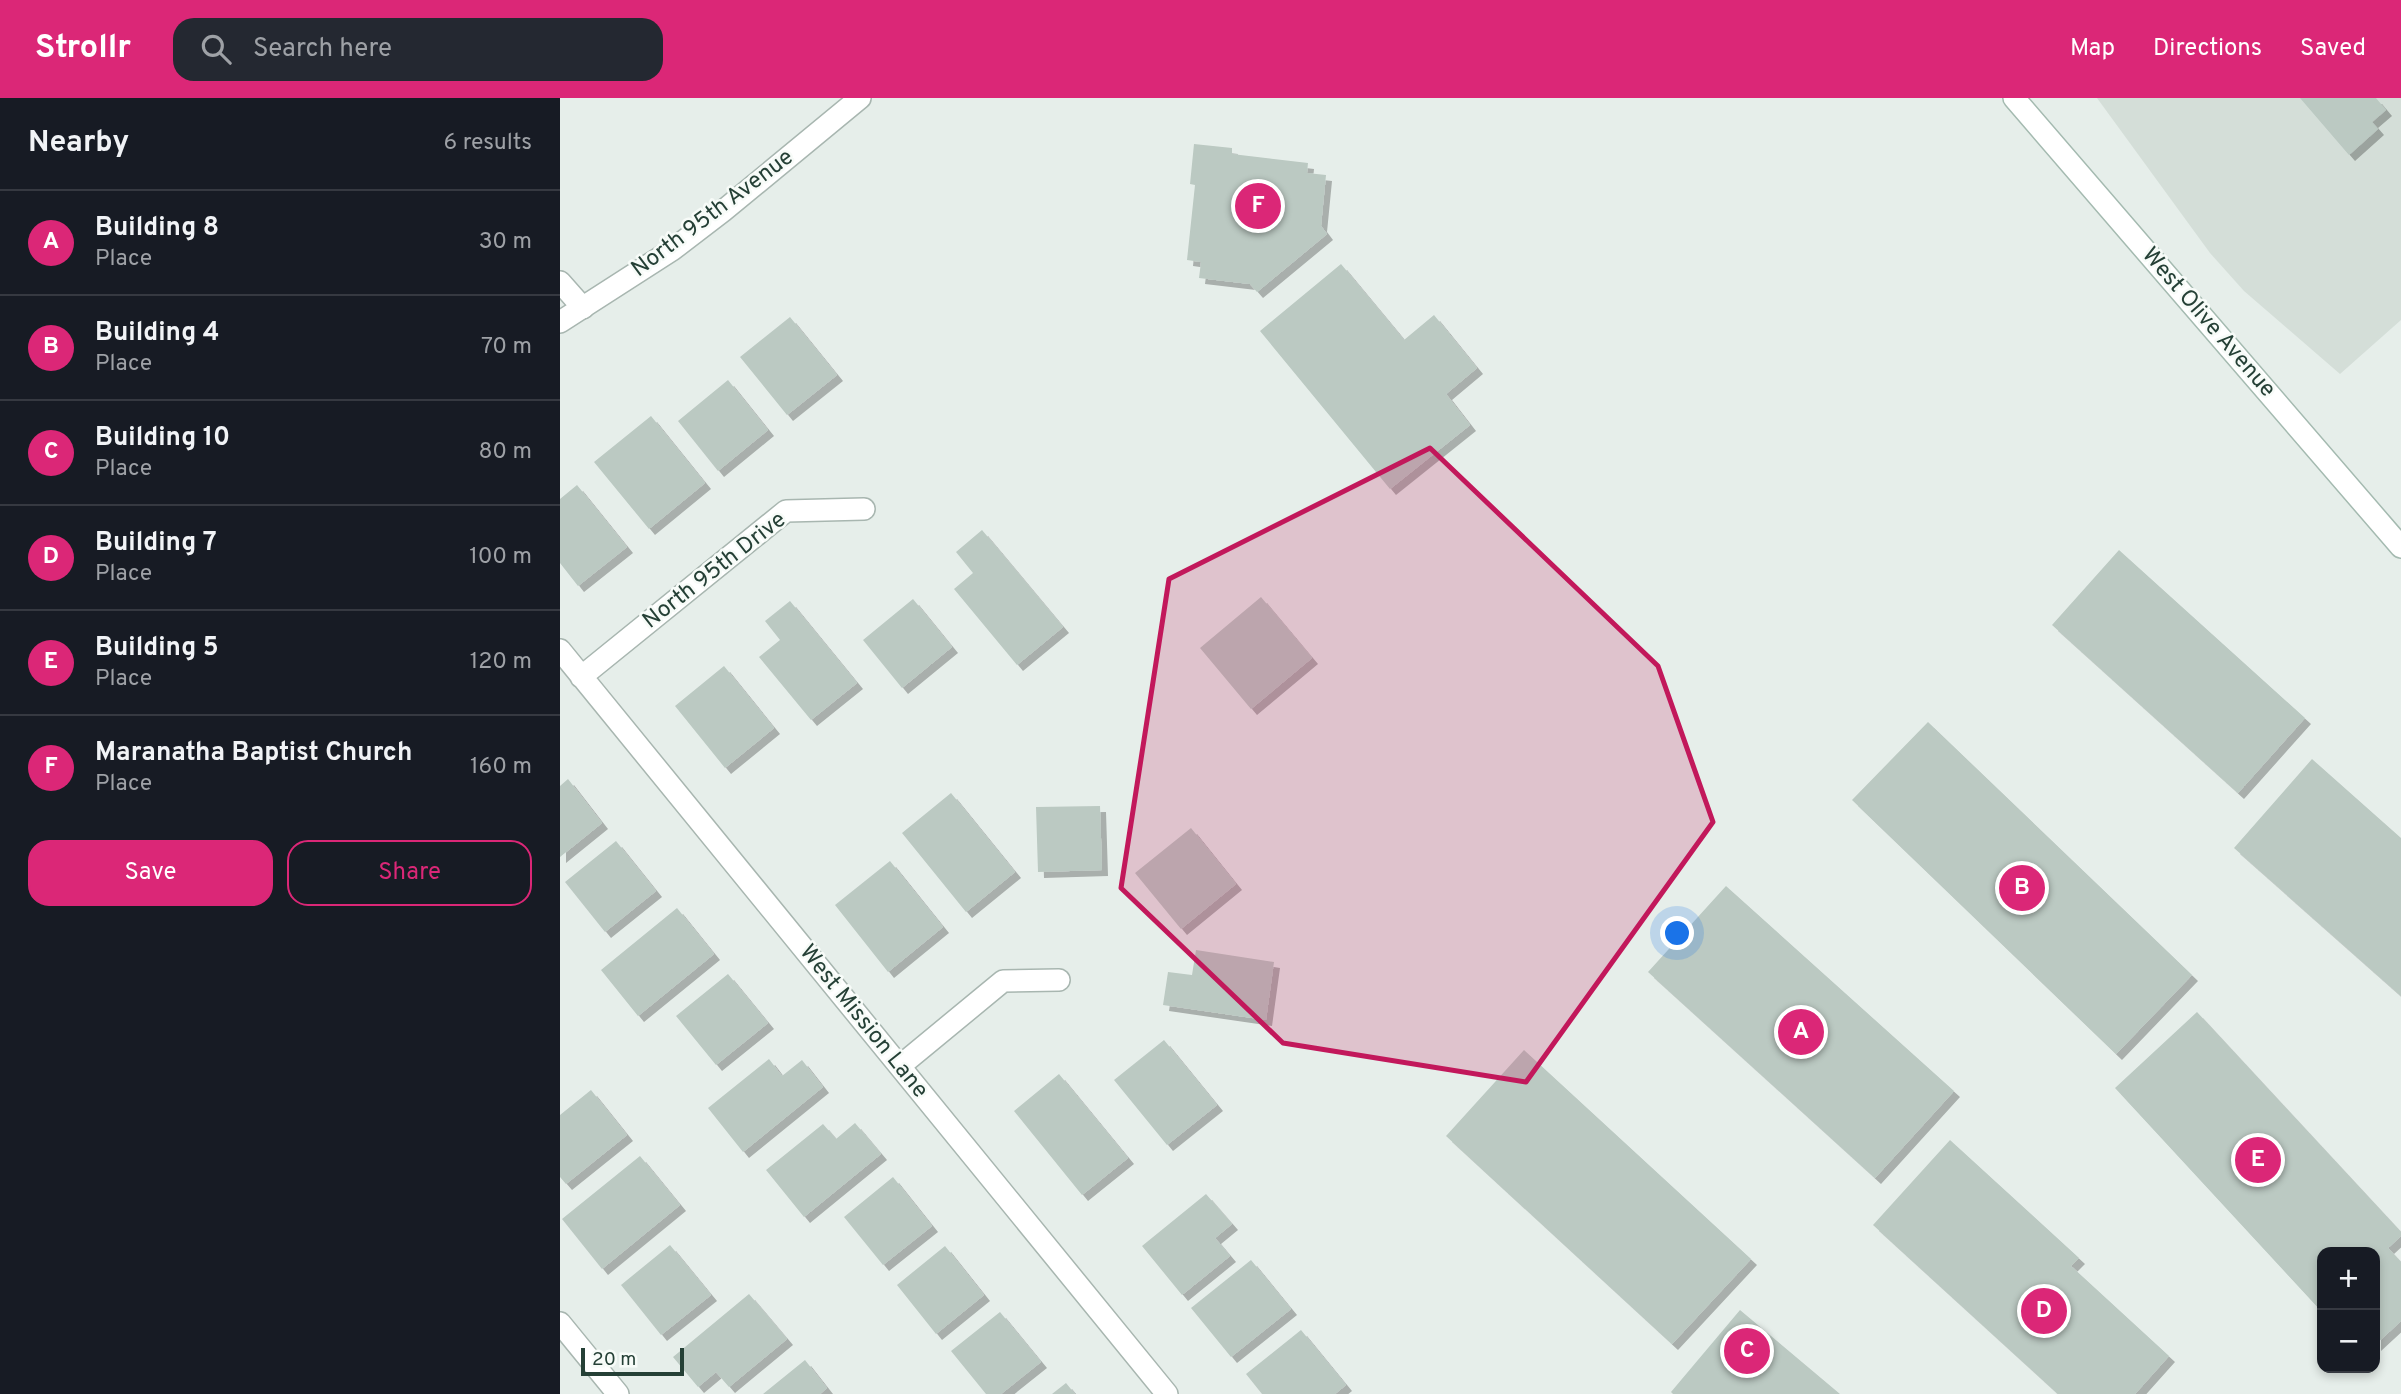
<!DOCTYPE html>
<meta charset="utf-8">
<style>
:root{--surface:#171b24;--page:#242831;--text:#f1f3f6;--muted:#9ea1a6;--line:#363941;--accent:#db2777}
body{margin:0;font-family:Overpass,sans-serif;background:var(--page);color:var(--text)}
.controls{position:absolute;right:21px;bottom:21px;display:grid;overflow:hidden;border-radius:14px;box-shadow:0 4px 10px #0003}
.controls button{width:63px;height:63px;display:grid;place-items:center;padding:0;border:0;border-bottom:2px solid var(--line);background:var(--surface);color:var(--text);font:35px sans-serif}
.scale{position:absolute;left:21px;bottom:18px;width:103px;box-sizing:border-box;padding-left:7px;border:4px solid #254036;border-top:0;font-size:19px;line-height:24px;white-space:nowrap;color:#254036;-webkit-text-stroke:5px #f7fbf8;paint-order:stroke}
.you{position:absolute;left:1118px;top:836px;width:24px;height:24px;margin:-18px;border:5px solid #fff;border-radius:50%;background:#1a73e8;box-shadow:0 0 0 10px #1a73e833}
.badge{display:grid;place-items:center;width:46px;height:46px;border-radius:50%;background:var(--accent);color:#fff;font-size:23px;font-weight:700}
.pin{position:absolute;translate:-50% -50%;border:4px solid #fff;box-shadow:0 2px 7px #0006}
.list{margin:0;padding:0;list-style:none}
h2{display:flex;justify-content:space-between;align-items:center;height:91px;margin:0;padding:0 28px;font-size:30px}
h2 small{font-size:23px;font-weight:400;color:var(--muted)}
.list li{display:grid;grid-template-columns:46px 1fr auto;gap:21px;align-items:center;box-sizing:border-box;height:105px;padding:0 28px;border-top:2px solid var(--line)}
.list b{display:block;font-size:26px;white-space:nowrap}
.list p{margin:0;font-size:23px;white-space:nowrap;color:var(--muted)}
.list em{font-size:23px;font-style:normal;color:var(--muted)}
.actions{display:flex;gap:14px;padding:21px 28px}
.actions a{flex:1;padding:16px 0;border:2px solid var(--accent);border-radius:21px;text-align:center;font-size:24px;color:var(--accent)}
.actions .main{background:var(--accent);color:#fff}
.icon{flex:none;width:38px;height:38px;fill:none;stroke:currentColor;stroke-width:2;stroke-linecap:round;stroke-linejoin:round}
.map{position:relative;flex:none;width:1841px;height:1296px;overflow:hidden}
header{display:flex;align-items:center;gap:42px;box-sizing:border-box;height:98px;padding:0 35px;background:var(--accent);color:#fff}
header strong{font-size:33px}
nav{display:flex;gap:38px;margin-inline-start:auto;font-size:24px}
.search{width:490px;height:63px;background:var(--page);display:flex;align-items:center;gap:18px;box-sizing:border-box;padding:0 24px;border-radius:21px;color:var(--muted);font-size:26px}
main{display:flex}
aside{flex:1;background:var(--surface)}
.map>svg:first-child{display:block}
</style>
<header>
<strong>Strollr</strong>
<div class="search"><svg class="icon" aria-label="search" viewBox="0 0 24 24"><circle cx="10" cy="10" r="6"/><path d="M15 15l6 6"/></svg>Search here</div>
<nav><a>Map</a><a>Directions</a><a>Saved</a></nav>
</header>
<main>
<aside>
<h2>Nearby<small>6 results</small></h2>
<ul class="list">
<li><span class="badge">A</span><div><b>Building 8</b><p>Place</p></div><em>30 m</em></li>
<li><span class="badge">B</span><div><b>Building 4</b><p>Place</p></div><em>70 m</em></li>
<li><span class="badge">C</span><div><b>Building 10</b><p>Place</p></div><em>80 m</em></li>
<li><span class="badge">D</span><div><b>Building 7</b><p>Place</p></div><em>100 m</em></li>
<li><span class="badge">E</span><div><b>Building 5</b><p>Place</p></div><em>120 m</em></li>
<li><span class="badge">F</span><div><b>Maranatha Baptist Church</b><p>Place</p></div><em>160 m</em></li>
</ul>
<div class="actions"><a class="main">Save</a><a>Share</a></div>
</aside>
<div class="map">
<svg width="1841" height="1296" viewBox="0 0 1841 1296">
<defs>
<filter id="shadow"><feDropShadow dx="6" dy="6" stdDeviation="0" flood-color="#0004"/></filter>
</defs>
<rect width="100%" height="100%" fill="#e6eeea"/>
<path fill="#d4ded8" d="M1537 0H1841V222L1780 276 1684 193 1650 155Z"/>
<path fill="#bbc9c2" filter="url(#shadow)" d="M1740 0H1816L1826 12 1812 24 1818 31 1789 57Z
M634 46 672 50V56L748 65 747 75 766 77 761 128 767 136 697 194 690 186 639 180 641 164 627 162 635 87 630 86Z
M781 166 844 242 874 217 917 270 886 296 910 327 830 391 700 233Z
M230 219 277 277 227 317 180 259Z
M168 282 208 332 158 373 118 323Z
M91 318 145 385 89 431 34 364Z
M17 387 67 449 18 488 0 465V401Z
M422 432 503 529 457 567 394 491 413 475 396 454Z
M1559 452 1745 620 1678 695 1492 527Z
M701 499 752 560 691 611 640 550Z
M353 501 392 549 342 590 303 542Z
M230 503 297 585 251 622 199 559 220 542 205 523Z
M164 568 214 630 165 670 115 608Z
M1368 624 1632 877 1556 956 1292 702Z
M1752 661 1841 740V898L1674 750Z
M8 681 42 725 0 759V688Z
M391 695 455 774 406 814 342 735Z
M540 708 542 772 478 774 476 709Z
M631 730 676 786 621 831 575 775Z
M56 743 96 793 45 834 5 784Z
M330 763 383 829 328 874 275 807Z
M1166 788 1394 993 1315 1080 1088 874Z
M117 810 154 856 78 918 41 872Z
M636 852 714 864 706 922 603 907 608 874 632 877Z
M168 876 208 925 156 967 116 918Z
M1637 914 1841 1134V1138L1828 1150 1841 1164V1223L1815 1247V1154H1762V1214L1555 990Z
M604 942 657 1007 607 1047 554 982Z
M964 952 1191 1161 1112 1246 886 1038Z
M209 961 222 978 242 962 263 989 183 1054 148 1010Z
M499 976 568 1060 522 1097 454 1013Z
M31 992 67 1037 6 1086 0 1079V1017Z
M295 1025 321 1056 244 1119 206 1072 263 1026 276 1041Z
M1390 1042 1519 1160 1511 1168 1609 1258 1575 1296H1498L1313 1127Z
M80 1058 120 1107 42 1171 2 1121Z
M333 1079 372 1128 323 1167 284 1119Z
M646 1096 672 1126 655 1140 670 1158 622 1197 582 1148Z
M110 1147 151 1197 101 1237 61 1187Z
M385 1148 424 1197 376 1236 337 1187Z
M691 1162 731 1211 671 1259 631 1210Z
M189 1196 227 1241 169 1289 156 1274 138 1289 113 1259Z
M1180 1212 1280 1296H1113L1111 1294Z
M440 1214 481 1264 441 1296H426L391 1253Z
M741 1232 786 1287 775 1296H702L686 1276Z
M245 1262 267 1290 260 1296H203Z
M506 1285 515 1296H492Z"/>
<g fill="none" stroke-linecap="round" stroke-linejoin="round">
<defs>
<path id="minor" d="M0 184 23 210
M0 552 607 1296
M21 579 226 413 304 411
M340 968 443 883 499 882
M0 1225 58 1296"/>
<path id="tertiary" d="M0 224 112 152 163 113 300 0"/>
<path id="secondary" d="M1454 0 1841 449"/>
</defs>
<use href="#minor" stroke="#a8b6b0" stroke-width="24"/>
<use href="#tertiary" stroke="#a8b6b0" stroke-width="24"/>
<use href="#secondary" stroke="#a4bab0" stroke-width="24"/>
<use href="#minor" stroke="#fff" stroke-width="21"/>
<use href="#tertiary" stroke="#fff" stroke-width="21"/>
<use href="#secondary" stroke="#fff" stroke-width="21"/>
</g>
<path fill="#c2185b" fill-opacity="0.2" stroke="#c2185b" stroke-width="5" stroke-linejoin="round" d="M870 350 1098 568 1153 724 966 984 723 945 561 790 609 481Z"/>
<g text-anchor="middle" dominant-baseline="central" stroke-width="5" stroke-linejoin="round" paint-order="stroke">
<g font-size="23" fill="#254036" stroke="#f7fbf8">
<text transform="translate(153 116) rotate(-37)">North 95th Avenue</text>
<text transform="translate(1648 225) rotate(49)">West Olive Avenue</text>
<text transform="translate(155 473) rotate(-38)">North 95th Drive</text>
<text transform="translate(303 924) rotate(51)">West Mission Lane</text>
</g>
</g>
</svg>
<div class="controls">
<button>+</button>
<button>−</button>
</div>
<div class="scale">20 m</div>
<div class="you"></div>
<div class="pin badge" style="left:1241px;top:934px">A</div>
<div class="pin badge" style="left:1462px;top:790px">B</div>
<div class="pin badge" style="left:1187px;top:1253px">C</div>
<div class="pin badge" style="left:1484px;top:1213px">D</div>
<div class="pin badge" style="left:1698px;top:1062px">E</div>
<div class="pin badge" style="left:698px;top:108px">F</div>
</div>
</main>
